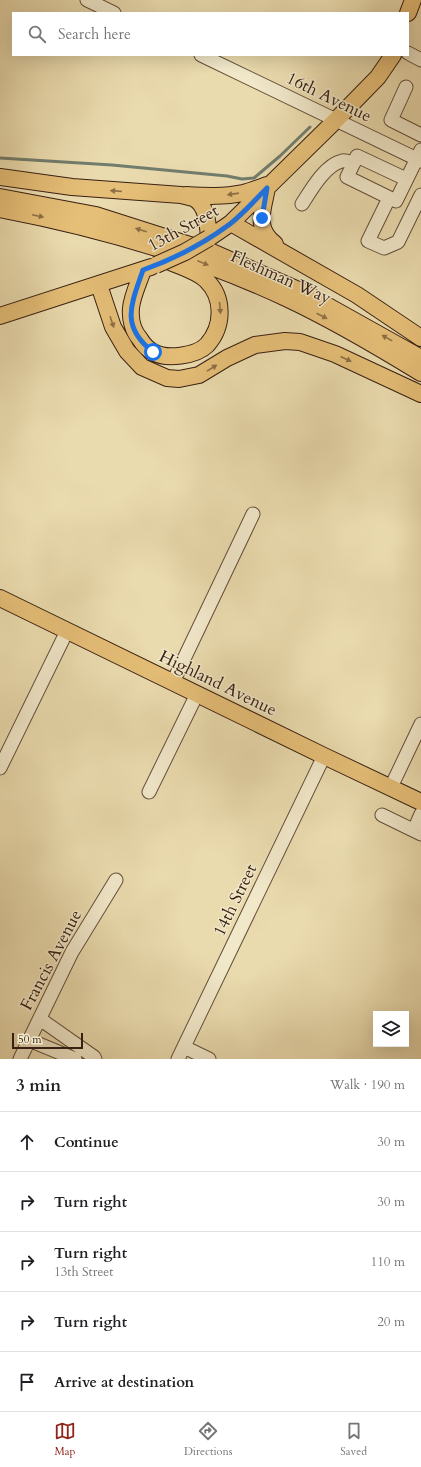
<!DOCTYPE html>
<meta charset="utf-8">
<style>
:root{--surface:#fff;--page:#f2f2f2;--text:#202124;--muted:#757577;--line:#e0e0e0;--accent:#8f2418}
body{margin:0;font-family:Cardo,serif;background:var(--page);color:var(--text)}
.controls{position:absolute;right:12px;bottom:12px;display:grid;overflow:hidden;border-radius:0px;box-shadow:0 4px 16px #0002}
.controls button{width:36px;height:36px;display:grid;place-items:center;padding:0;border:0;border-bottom:1px solid var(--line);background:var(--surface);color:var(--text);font:20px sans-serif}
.scale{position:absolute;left:12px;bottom:10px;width:71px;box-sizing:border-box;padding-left:4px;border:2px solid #382013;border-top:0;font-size:11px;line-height:14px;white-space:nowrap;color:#382013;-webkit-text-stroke:3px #f1e8ca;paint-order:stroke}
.stop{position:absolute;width:12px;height:12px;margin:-9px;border:3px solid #1a73e8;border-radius:50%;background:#fff}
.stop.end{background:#1a73e8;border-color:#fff;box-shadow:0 1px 4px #0008}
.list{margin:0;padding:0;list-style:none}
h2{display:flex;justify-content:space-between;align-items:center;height:52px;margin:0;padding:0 16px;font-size:17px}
h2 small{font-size:13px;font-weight:400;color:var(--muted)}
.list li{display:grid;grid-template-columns:26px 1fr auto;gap:12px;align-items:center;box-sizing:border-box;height:60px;padding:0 16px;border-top:1px solid var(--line)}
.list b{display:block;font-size:15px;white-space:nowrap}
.list p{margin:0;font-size:13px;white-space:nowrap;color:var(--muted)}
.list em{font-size:13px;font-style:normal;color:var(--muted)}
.icon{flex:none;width:22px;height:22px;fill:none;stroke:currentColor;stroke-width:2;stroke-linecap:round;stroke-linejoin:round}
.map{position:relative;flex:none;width:421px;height:1059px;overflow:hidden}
.search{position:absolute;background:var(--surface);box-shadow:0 4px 16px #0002;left:12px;right:12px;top:12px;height:44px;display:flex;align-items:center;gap:10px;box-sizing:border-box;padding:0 14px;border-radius:0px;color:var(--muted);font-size:15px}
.sheet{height:352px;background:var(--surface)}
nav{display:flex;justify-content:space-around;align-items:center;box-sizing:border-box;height:56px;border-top:1px solid var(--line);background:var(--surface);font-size:11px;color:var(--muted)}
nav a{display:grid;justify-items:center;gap:2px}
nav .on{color:var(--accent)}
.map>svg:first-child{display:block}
</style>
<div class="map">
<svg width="421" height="1059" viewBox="0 0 421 1059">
<rect width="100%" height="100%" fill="#eadbae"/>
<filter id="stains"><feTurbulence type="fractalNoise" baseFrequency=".005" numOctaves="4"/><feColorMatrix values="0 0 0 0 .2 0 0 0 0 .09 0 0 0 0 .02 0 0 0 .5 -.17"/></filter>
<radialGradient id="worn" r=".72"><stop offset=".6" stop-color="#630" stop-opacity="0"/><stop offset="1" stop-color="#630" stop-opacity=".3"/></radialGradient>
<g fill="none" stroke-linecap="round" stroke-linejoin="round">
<path stroke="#727d6d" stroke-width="3" d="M0 158 112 165 227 176 242 179 254 178 280 156 310 127"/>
<defs>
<path id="minor" d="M87 0 114 13
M408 53 421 60
M201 55 421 161
M406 87 391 120 421 135
M406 179 357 156 347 177 396 201 421 150
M389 198 368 241 384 248 398 242 421 195
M302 204C311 190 325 165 342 161 345 160 350 162 354 163
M173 682 253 514
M0 768 67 631
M391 787 421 724
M149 792 197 694
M382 815 421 834
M414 830 421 814
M40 1019 94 1057 95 1059
M29 1040 75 1059
M184 1047 209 1059
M20 1059 72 952 116 880
M178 1059 324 756"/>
<path id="major" d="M408 13 413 0
M0 177 72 187 181 195C185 196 189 197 193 198 207 204 208 225 209 238
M267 188C263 210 254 228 275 244
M186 195C205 196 224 197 243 193 251 191 259 188 267 185
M0 197 96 215 212 252 303 292 421 358
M0 209C100 228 194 255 286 298 333 320 377 346 421 373
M231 223 357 295 421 338
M209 238 231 223 336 120 378 77 393 55
M143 270C139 282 132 296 131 308 130 319 133 331 140 339 143 344 147 349 153 352 166 360 196 356 207 345 224 326 224 297 206 280 197 271 179 266 168 261
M99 285 113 327 127 351 142 367 167 378 179 379 199 375 227 358 255 345 285 341 300 342 335 354 421 394
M0 316 151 267
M0 598 324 756 421 802"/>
</defs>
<use href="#minor" stroke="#644f3a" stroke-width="15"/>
<use href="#major" stroke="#382013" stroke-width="18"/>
<use href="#minor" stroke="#f1e8ca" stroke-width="13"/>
<use href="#major" stroke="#e5be77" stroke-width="16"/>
<defs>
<path id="major-bridge" d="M156 265 185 252 209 238"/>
</defs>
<use href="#major-bridge" stroke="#382013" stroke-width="18" stroke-linecap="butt"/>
<use href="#major-bridge" stroke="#e5be77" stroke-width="16"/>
</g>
<defs><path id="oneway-solid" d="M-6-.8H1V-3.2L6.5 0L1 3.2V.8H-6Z"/></defs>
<g fill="#8e6f45">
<use href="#oneway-solid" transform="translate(116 191) rotate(-175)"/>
<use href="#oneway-solid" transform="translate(233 194) rotate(172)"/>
<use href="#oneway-solid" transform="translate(38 216) rotate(12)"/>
<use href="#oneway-solid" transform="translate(141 230) rotate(-162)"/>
<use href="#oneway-solid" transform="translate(203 263) rotate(22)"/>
<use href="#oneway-solid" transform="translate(220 308) rotate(85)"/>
<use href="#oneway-solid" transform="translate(322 316) rotate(27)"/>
<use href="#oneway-solid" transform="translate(112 322) rotate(71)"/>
<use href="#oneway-solid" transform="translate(387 338) rotate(-151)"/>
<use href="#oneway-solid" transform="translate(346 359) rotate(25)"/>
<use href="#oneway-solid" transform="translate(212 368) rotate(-32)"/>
</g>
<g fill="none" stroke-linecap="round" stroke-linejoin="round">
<path stroke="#1a73e8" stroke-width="5" d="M153 352C120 326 131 305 143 270 174 259 203 244 230 224 243 214 255 200 267 188L262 218"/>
</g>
<g text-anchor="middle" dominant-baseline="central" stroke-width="3" stroke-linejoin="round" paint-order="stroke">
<g font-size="17" fill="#382013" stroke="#f1e8ca">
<text transform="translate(329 97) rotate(26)">16th Avenue</text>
<text transform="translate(183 228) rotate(-29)">13th Street</text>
<text transform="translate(281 277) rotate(24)">Fleshman Way</text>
<text transform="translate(218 683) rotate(26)">Highland Avenue</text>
<text transform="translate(235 900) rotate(-64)">14th Street</text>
<text transform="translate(51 960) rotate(-62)">Francis Avenue</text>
</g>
</g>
<rect width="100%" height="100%" filter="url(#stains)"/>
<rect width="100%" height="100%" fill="url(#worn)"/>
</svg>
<div class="controls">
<button><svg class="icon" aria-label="layers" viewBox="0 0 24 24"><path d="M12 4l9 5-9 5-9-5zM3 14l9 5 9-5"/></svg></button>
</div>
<div class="scale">50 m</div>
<div class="stop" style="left:153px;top:352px"></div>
<div class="stop end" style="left:262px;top:218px"></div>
<div class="search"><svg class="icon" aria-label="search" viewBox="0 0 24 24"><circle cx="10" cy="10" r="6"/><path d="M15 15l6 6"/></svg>Search here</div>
</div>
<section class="sheet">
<h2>3 min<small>Walk · 190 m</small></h2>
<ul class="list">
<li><svg class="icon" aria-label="ahead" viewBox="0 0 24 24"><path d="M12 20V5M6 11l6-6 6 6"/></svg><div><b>Continue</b></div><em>30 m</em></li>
<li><svg class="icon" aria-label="right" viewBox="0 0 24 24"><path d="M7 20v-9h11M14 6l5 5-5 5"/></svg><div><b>Turn right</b></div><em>30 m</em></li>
<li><svg class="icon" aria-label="right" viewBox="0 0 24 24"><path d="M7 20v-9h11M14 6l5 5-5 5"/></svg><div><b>Turn right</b><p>13th Street</p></div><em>110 m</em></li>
<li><svg class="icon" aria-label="right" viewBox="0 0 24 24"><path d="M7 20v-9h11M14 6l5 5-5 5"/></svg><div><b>Turn right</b></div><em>20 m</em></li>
<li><svg class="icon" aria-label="arrive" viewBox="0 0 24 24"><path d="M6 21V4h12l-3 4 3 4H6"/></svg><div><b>Arrive at destination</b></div></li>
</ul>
</section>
<nav>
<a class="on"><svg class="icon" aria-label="map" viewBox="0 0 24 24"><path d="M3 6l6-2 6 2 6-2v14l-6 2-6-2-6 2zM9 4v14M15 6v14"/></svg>Map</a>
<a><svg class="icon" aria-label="directions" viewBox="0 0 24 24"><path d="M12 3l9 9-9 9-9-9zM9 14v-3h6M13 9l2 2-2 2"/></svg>Directions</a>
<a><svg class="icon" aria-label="saved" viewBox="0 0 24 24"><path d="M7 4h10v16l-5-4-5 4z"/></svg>Saved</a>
</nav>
